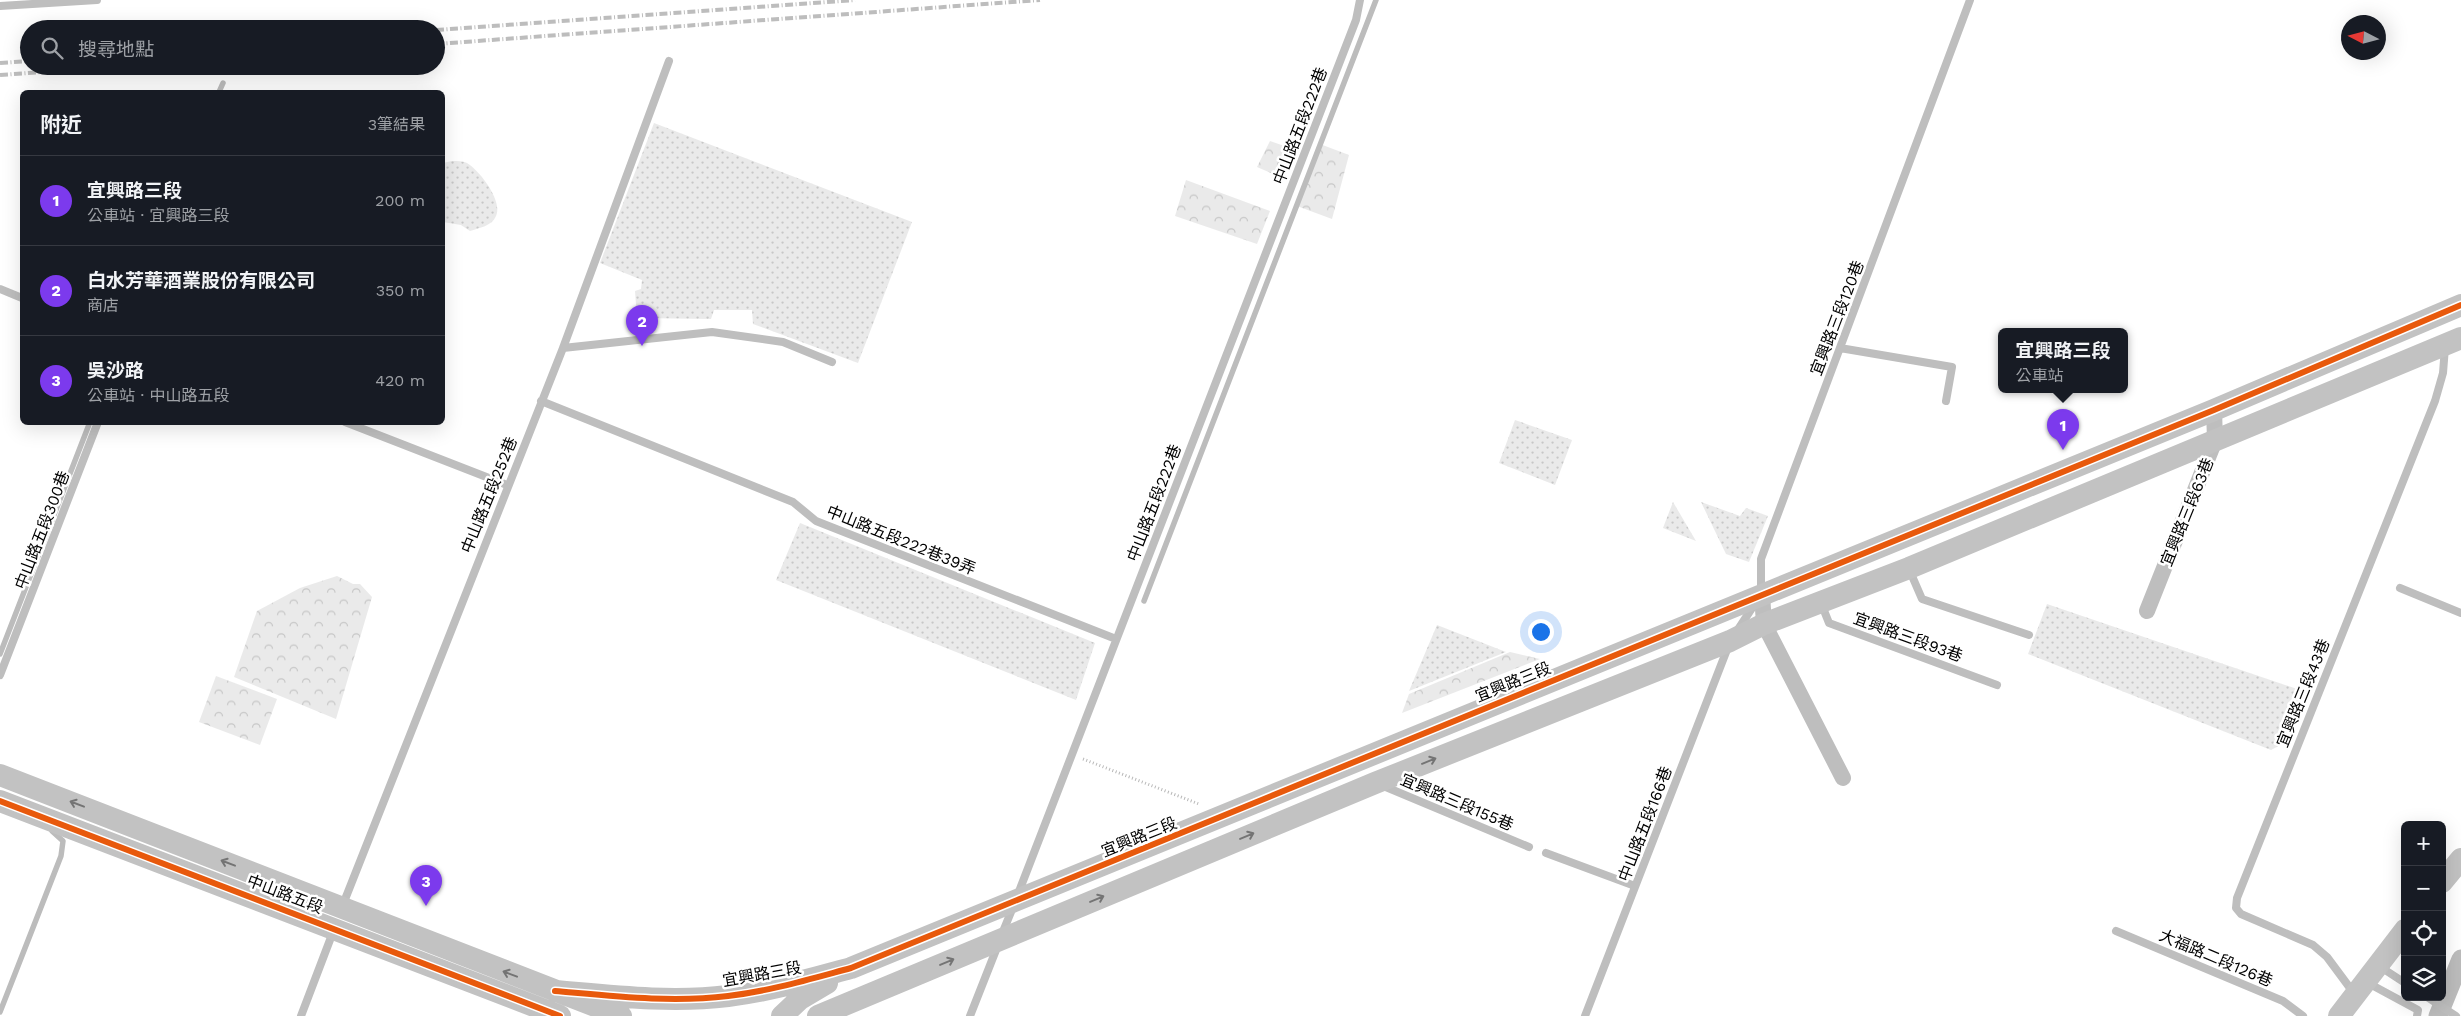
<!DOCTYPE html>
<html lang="zh-TW">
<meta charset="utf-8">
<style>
:root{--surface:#171b24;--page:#20242c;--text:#f1f3f6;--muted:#9ea1a6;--line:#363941;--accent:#7c3aed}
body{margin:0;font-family:"Work Sans","Noto Sans TC",sans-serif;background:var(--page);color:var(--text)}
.controls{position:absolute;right:15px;bottom:15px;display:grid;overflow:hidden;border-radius:8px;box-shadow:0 5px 20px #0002}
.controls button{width:45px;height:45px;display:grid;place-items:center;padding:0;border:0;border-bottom:1px solid var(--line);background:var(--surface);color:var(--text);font:25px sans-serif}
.compass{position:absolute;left:2341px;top:15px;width:45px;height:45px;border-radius:50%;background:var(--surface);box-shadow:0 5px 20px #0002;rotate:276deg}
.you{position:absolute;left:1540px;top:631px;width:18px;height:18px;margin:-12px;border:4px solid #fff;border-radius:50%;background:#1a73e8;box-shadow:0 0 0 8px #1a73e833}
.badge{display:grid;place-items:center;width:32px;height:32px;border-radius:50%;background:var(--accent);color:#fff;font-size:16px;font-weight:700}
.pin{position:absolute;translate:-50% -41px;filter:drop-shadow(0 1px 2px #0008)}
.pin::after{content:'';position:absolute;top:26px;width:18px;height:15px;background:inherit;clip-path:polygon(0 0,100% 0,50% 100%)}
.popup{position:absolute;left:1998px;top:328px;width:130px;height:65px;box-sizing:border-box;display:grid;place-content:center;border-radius:8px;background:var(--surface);filter:drop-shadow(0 1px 4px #0005);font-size:16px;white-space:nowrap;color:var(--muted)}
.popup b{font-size:19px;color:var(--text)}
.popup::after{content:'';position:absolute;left:50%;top:100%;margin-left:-10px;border:10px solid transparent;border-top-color:var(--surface)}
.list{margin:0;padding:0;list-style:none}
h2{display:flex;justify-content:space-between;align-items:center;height:65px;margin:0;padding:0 20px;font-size:21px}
h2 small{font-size:16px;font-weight:400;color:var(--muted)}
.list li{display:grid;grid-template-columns:32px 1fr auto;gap:15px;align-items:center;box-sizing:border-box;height:90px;padding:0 20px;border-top:1px solid var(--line)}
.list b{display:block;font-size:19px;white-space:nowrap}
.list p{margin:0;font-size:16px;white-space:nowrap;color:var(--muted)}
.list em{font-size:16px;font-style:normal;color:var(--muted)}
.icon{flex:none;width:28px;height:28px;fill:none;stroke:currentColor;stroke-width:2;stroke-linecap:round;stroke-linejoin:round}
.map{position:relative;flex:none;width:2461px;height:1016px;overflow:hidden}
.search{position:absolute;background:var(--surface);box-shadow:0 5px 20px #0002;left:20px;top:20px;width:425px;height:55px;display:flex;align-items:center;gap:12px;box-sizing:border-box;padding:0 18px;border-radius:28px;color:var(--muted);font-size:19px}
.panel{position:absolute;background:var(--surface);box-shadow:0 5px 20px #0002;left:20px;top:90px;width:425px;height:335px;border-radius:8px}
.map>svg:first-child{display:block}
</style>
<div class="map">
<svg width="2461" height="1016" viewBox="0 0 2461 1016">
<defs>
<pattern id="grass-dots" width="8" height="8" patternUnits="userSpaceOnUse" patternTransform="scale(1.25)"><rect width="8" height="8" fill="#eaeaea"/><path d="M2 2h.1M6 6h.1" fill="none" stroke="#c7c7c7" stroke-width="1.8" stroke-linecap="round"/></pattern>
<pattern id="forest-crowns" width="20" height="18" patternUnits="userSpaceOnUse" patternTransform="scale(1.25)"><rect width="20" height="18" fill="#eaeaea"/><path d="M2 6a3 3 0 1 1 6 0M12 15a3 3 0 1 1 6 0" fill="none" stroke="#c7c7c7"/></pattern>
</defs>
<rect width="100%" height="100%" fill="#fff"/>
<path fill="url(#grass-dots)" d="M654 123 912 222 858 363 753 324 752 310H714L711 319 637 318 635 291 641 289 642 280 600 263Z
M452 161C457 161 463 161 467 163 480 171 503 201 496 216 492 226 479 228 470 231L461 225 443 222V163Z
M1515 420 1572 440 1555 485 1499 463Z
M1673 502 1696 541 1663 528Z
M1701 502 1740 516 1746 508 1768 516 1749 562 1726 554Z
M800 523 1095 643 1076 700 776 580Z
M2047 604 2306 692 2284 743 2271 750 2028 654Z
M1437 625 1506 652 1409 691Z"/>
<path fill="url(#forest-crowns)" d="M1270 141 1293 149 1280 177 1257 167Z
M1320 144 1349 155 1332 219 1297 206Z
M1186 180 1270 211 1257 244 1175 216Z
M337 576 353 584H360L372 597 336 719 234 677 257 611 300 588Z
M1510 652 1540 659 1402 713 1409 694Z
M216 676 277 699 260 745 199 722Z"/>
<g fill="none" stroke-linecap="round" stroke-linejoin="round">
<path stroke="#bcbcbc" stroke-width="5.5" d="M219 92 223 83
M1144 601 1376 0
M0 654 90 422
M0 1012 61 856 63 841 52 831"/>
<path stroke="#bcbcbc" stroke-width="19" d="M2438 1016 2461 959"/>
<path stroke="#b8b8b8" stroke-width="3" stroke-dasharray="1 2.5" stroke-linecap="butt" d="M1083 759 1199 804"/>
<path stroke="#bebebe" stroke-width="8" d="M0 6 97 0
M0 289 22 298
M563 348 669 61
M1840 348 1952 367 1946 401
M541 401 793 502 816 521 1116 639
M345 422 507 485
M1909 569 1922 599 2029 635
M2400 588 2461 613
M1761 593V559L1970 0
M1821 603 1829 623 1997 685
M1737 631 1754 605
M0 675 98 422
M1381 785 1529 847
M1546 853 1635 886
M1018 894 1356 20 1360 0
M342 907 563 348 712 332 783 342 832 362
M2116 931 2283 1001 2303 1016
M1002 934 1013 907
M2379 966 2405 983
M2368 983 2418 1010 2417 1016
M2353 992 2327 957 2313 945 2241 914 2236 908 2237 898 2435 401 2443 373 2445 347
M2427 997 2456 1016
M301 1016 333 932
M970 1016 998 945
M1585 1016 1728 647"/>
<path stroke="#bebebe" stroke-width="16" d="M1762 594 1764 624 1843 778
M2147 611 2215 440 2214 410"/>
<path stroke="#c2c2c2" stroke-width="22" d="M0 775 621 1016
M0 801 560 1016
M2442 882 2461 859
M555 991C612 996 671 1003 728 996 770 991 810 979 851 968L2214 410 2461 305
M782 1016 800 999 827 983
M818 1016 1375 783 1730 641 1764 624 1909 568 2461 338
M2339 1016 2405 930"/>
<path stroke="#bdbdbd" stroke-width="4" stroke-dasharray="8 2.5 1 2.5" stroke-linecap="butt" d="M436 30 855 0
M436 44 1040 0
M0 63 29 61
M0 75 127 66"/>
<defs>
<path id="cycleway" d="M0 801 560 1016
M555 991C612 996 671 1003 728 996 770 991 810 979 851 968L2214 410 2461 305"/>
</defs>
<use href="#cycleway" stroke="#fff" stroke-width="9"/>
<use href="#cycleway" stroke="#e8590c" stroke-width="6"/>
</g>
<defs><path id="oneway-shaft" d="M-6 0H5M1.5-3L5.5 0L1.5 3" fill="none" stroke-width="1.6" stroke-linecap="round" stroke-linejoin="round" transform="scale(1.25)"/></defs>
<g stroke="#747474">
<use href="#oneway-shaft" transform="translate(1429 761) rotate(-22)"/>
<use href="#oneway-shaft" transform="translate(77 804) rotate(-159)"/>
<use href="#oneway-shaft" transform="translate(1247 836) rotate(-23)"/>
<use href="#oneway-shaft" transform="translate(228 863) rotate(-159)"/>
<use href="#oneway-shaft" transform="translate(1097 899) rotate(-23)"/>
<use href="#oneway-shaft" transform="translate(947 962) rotate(-23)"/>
<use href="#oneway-shaft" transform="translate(510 974) rotate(-159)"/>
</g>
<g text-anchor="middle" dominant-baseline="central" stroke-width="5" stroke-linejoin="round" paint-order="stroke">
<g font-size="16" fill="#000" stroke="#fff">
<text transform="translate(1300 126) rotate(-69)">中山路五段222巷</text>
<text transform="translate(1837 318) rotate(-69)">宜興路三段120巷</text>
<text transform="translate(489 495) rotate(-68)">中山路五段252巷</text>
<text transform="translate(1154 503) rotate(-69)">中山路五段222巷</text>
<text transform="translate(2187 512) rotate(-68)">宜興路三段63巷</text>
<text transform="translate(42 530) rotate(-69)">中山路五段300巷</text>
<text transform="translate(901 540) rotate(22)">中山路五段222巷39弄</text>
<text transform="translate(1908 637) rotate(20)">宜興路三段93巷</text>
<text transform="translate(1513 682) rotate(-22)">宜興路三段</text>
<text transform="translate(2303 693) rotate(-68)">宜興路三段43巷</text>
<text transform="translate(1457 802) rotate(23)">宜興路三段155巷</text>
<text transform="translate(1645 824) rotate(-69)">中山路五段166巷</text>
<text transform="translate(1139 837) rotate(-22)">宜興路三段</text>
<text transform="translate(285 894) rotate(21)">中山路五段</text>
<text transform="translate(2216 958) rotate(23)">大福路二段126巷</text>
<text transform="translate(762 974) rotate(-10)">宜興路三段</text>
</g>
</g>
</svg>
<div class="controls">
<button>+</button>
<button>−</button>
<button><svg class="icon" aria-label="locate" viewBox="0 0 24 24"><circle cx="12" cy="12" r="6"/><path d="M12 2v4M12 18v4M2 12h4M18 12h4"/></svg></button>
<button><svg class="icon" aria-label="layers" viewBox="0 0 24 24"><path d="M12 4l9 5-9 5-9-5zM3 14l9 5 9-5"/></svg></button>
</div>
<svg class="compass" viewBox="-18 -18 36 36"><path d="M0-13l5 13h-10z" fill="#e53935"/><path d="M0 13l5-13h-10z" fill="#9ea1a6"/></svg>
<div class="you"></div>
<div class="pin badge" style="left:2063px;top:450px">1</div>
<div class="popup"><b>宜興路三段</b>公車站</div>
<div class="pin badge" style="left:642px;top:346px">2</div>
<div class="pin badge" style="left:426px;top:906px">3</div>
<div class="search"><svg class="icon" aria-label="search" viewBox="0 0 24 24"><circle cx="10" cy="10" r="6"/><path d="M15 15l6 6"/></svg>搜尋地點</div>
<section class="panel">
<h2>附近<small>3筆結果</small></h2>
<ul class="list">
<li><span class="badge">1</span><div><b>宜興路三段</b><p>公車站 · 宜興路三段</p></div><em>200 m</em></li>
<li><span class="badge">2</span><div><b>白水芳華酒業股份有限公司</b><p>商店</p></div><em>350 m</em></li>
<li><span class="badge">3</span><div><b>吳沙路</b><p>公車站 · 中山路五段</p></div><em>420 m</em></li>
</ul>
</section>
</div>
